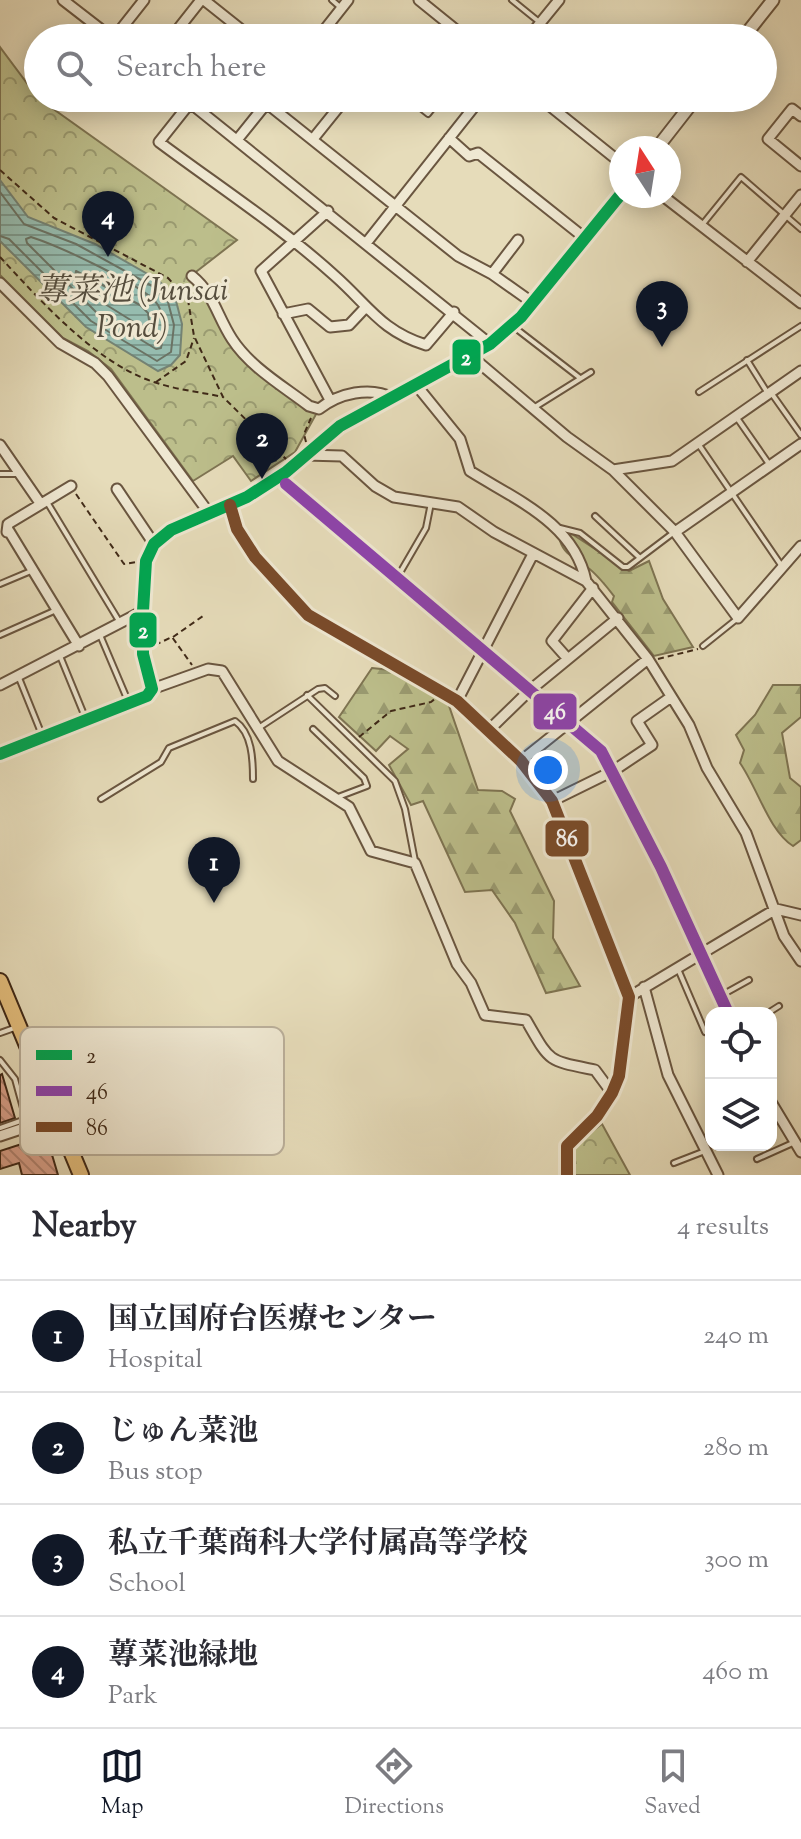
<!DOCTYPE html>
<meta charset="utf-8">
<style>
:root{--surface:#fff;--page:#f7f7f7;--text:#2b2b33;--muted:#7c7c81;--line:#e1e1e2;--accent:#111827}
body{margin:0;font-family:"Sorts Mill Goudy","Noto Serif JP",serif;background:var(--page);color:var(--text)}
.controls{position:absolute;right:24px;bottom:24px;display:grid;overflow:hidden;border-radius:16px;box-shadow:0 4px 20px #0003}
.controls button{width:72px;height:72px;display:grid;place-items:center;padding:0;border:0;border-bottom:2px solid var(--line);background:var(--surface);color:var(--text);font:40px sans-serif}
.compass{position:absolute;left:609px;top:136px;width:72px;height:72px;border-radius:50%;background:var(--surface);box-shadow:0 4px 20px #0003;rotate:348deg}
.you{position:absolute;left:548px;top:770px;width:28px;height:28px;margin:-20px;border:6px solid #fff;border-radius:50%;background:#1a73e8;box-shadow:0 0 0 12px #1a73e833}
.badge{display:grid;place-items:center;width:52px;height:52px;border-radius:50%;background:var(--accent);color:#fff;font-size:26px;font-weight:700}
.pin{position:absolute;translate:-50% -66px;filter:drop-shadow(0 2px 4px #0008)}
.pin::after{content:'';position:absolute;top:42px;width:28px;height:24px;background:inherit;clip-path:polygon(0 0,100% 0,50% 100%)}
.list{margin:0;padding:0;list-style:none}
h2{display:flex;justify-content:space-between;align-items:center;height:104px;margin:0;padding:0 32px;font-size:34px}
h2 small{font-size:26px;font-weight:400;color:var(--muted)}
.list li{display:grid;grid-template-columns:52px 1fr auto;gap:24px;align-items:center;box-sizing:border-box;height:112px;padding:0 32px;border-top:2px solid var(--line)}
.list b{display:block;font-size:30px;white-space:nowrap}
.list p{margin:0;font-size:26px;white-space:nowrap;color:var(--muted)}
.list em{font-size:26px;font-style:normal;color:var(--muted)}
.icon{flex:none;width:44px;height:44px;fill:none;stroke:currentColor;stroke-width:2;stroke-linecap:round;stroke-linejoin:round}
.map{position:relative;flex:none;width:801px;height:1175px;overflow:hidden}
.search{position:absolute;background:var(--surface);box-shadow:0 4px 20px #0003;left:24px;right:24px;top:24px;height:88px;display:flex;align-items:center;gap:20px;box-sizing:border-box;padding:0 28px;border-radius:44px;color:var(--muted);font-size:30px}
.sheet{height:552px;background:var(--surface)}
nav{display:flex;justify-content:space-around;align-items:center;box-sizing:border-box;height:112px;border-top:2px solid var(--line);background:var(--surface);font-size:22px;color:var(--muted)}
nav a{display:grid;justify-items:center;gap:4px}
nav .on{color:var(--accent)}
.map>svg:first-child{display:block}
</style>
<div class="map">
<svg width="801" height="1175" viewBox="0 0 801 1175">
<defs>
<pattern id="forest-firs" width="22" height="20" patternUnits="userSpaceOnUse" patternTransform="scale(2)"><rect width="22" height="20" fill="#bcbe8b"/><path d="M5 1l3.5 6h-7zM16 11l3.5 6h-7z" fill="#9a9b71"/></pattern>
<pattern id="park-crowns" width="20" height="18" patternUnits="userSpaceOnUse" patternTransform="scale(2)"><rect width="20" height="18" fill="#bcbe8b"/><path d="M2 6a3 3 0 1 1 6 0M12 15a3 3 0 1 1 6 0" fill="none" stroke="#9a9b71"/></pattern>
<pattern id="water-rules" width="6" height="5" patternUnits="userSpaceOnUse" patternTransform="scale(2)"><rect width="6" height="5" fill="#96bcaf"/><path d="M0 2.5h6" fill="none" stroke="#7c998d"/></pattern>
<pattern id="building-back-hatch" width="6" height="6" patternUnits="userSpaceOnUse" patternTransform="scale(2)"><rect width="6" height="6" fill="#daa28c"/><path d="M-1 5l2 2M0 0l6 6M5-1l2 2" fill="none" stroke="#b28471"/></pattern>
</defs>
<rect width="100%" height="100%" fill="#e6dcba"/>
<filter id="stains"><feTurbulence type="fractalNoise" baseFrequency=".0025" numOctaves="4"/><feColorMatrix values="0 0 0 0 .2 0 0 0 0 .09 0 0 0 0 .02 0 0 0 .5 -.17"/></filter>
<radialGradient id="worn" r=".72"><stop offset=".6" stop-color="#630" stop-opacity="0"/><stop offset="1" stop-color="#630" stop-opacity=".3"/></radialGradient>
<path fill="url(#forest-firs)" stroke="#7e7452" stroke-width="2" d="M572 534 629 571 649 561 663 599 693 647 654 656 612 602 614 596C606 586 597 574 587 567 576 558 565 556 560 541Z
M372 668 390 670 448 703 478 790 502 791 515 799 510 811 554 901 553 938 580 986 546 993 515 923 492 890 465 892 423 801 411 805 389 765 408 749 390 736 376 751 339 717Z
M773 685H801V717L782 733 790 778 801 787V840L793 846C769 831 758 789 740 763L744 750 736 735 755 715Z"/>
<path fill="url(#park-crowns)" stroke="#7e7452" stroke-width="2" d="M0 47 38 98 237 240 192 275 232 339 308 406 319 409 295 452 251 481 233 456 193 481 111 369 88 351 63 338 0 275Z
M602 1124 630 1175H575V1144Z"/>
<path fill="url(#water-rules)" stroke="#748273" stroke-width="2" d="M0 180 28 217 95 244 158 280 175 297 182 324 180 355 171 365 158 371 86 327 0 241Z"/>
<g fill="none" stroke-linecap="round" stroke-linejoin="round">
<path stroke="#6b7364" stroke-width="2" d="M0 192 24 224 76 244 154 287 168 302 174 325 171 352 157 361 91 321 9 239 0 236
M31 237C56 245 145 285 158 305 165 317 164 336 161 348L156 349 97 313 27 243 26 239Z
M76 271 140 305 148 313 150 327 145 329 105 304 75 277Z"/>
</g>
<path fill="url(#building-back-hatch)" stroke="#402a18" stroke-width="2" d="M2 1074 15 1118 0 1123V1075Z
M45 1131 58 1175H22L19 1163 0 1169V1151L37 1139 36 1134Z"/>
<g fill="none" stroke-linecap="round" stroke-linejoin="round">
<defs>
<path id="service" d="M332 0 340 7
M512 0 538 21
M408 98 428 114 441 98
M459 98 470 107
M702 225 741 177 801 229
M514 327 580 378
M747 360 767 392
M699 392 801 326
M772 394 801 435
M535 407 591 372
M737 418 769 464
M699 445 781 565
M0 474H17
M47 502 119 621
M595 516 640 558
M560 528 580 533 623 567H628L673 533
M397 578 426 528 431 503
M0 584 31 571
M0 635 54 611
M100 635 128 701
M703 646 738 618
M60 656 85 717
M19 678 42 735
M307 695 395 781 405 809 415 861
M260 727 318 689 325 688 335 696
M313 729 364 778 367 786 338 797
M101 799 161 762 169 748 235 721C252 733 253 759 253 779
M678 969 705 1032
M722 995 749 980
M768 1013 779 1006
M0 1033 17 1027
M0 1060 15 1079 26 1119 0 1128
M101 1084 165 1059
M757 1159 795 1142
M674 1163 705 1151"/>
<path id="minor" d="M63 0 112 38
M204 0 243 31 237 38
M419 0 466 38
M114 38 144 0
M171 38 201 0
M318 38 348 0
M528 38 559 0
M184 98 490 344
M260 98 458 256 492 274 518 240
M540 98 621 163
M190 103 159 142C218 186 281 227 335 276 368 305 381 331 426 345L454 312
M801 116 792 109 768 139 801 166
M449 138 469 156 478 153 586 239
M313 139 346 98
M237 140 270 99
M663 196 801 303
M328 211 261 271 330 400
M367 242 481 98
M747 262 801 195
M492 274 533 303
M192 276C214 294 217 316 232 339 250 367 283 386 309 406L319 409C339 393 370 386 393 398
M0 283 60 343 95 363 108 376 209 513
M283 314 308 309 330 327 349 325 365 308
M471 356 567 437 613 470 672 461 801 371
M417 386 460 439 470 471C516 500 574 523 586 581
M0 445 40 503
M305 455 342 456 375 486 394 497 458 507 494 532 586 581 648 659 689 725 707 768 746 833 784 936 801 961
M613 470 675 532 738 618 801 546
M286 484 601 751 661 867 728 1013
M117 489 154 544
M230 505 237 529 255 557 308 615 457 701 521 761 552 801 629 997 619 1076 612 1093 597 1116 567 1146V1175
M9 531 79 646
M7 532 8 524 71 486
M675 532 801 444
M568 659 552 641 593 588
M0 685 143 611
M152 689 208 669 222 671 278 761 349 807 371 851 415 863 457 964 471 983 485 1015 526 1020C551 1063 546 1060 595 1070L612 1093
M457 701 533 554
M489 730 529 691 618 618
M521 761 648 659
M552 801 613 771 652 745 637 721 671 697
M644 987 668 1075 718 1175
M629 997 776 909 801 915
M771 1102 801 1152
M0 1136 57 1117"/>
<path id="tertiary" d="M743 38 773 0
M657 148 696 98
M0 754 147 696 152 689 143 654V611L146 561 154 544 171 530 247 497 286 472 340 426 490 344 521 317 621 194"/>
<path id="primary" d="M0 981 81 1175"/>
</defs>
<use href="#service" stroke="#6a5640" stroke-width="8"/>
<use href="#minor" stroke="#6a5640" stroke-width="13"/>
<use href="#tertiary" stroke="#6a5640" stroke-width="15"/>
<use href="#primary" stroke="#402a18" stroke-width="18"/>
<path stroke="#402a18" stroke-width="2" stroke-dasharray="6 4" stroke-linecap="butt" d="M0 170 54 218 168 278 188 300 194 336 223 397 286 459
M0 257C41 301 97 365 157 383 178 390 201 392 223 397
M156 382 186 361 194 338
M306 442 304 434 311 418
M76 494 124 564 137 562
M173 637 203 616
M155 645 172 637 192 665
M658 659 698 649
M359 737 391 711 431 702 436 698"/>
<use href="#service" stroke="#efe8d2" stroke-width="4"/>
<use href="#minor" stroke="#efe8d2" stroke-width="9"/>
<use href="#tertiary" stroke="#efe8d2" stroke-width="11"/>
<use href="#primary" stroke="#e3be7d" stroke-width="14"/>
<defs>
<path id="bus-1" d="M0 754 147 696 152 689 143 654V611L146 561 154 544 171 530 247 497 286 472 340 426 490 344 521 317 621 194"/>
<path id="bus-2" d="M286 484 601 751 661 867 728 1013"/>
<path id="bus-3" d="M230 505 237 529 255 557 308 615 457 701 521 761 552 801 629 997 619 1076 612 1093 597 1116 567 1146V1175"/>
</defs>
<use href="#bus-1" stroke="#efe8d2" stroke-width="18"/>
<use href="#bus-2" stroke="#efe8d2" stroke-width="18"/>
<use href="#bus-3" stroke="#efe8d2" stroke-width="18"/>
<use href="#bus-1" stroke="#00a651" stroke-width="12"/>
<use href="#bus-2" stroke="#8e44ad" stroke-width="12"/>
<use href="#bus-3" stroke="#7a4b2a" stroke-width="12"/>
</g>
<g text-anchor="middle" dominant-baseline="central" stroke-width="6" stroke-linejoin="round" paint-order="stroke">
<g font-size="32" font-style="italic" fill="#564e3e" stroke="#efe8d2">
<text x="132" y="292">蓴菜池 (Junsai<tspan x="132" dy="37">Pond)</tspan></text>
</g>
</g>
<rect x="20" y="1027" width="264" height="128" rx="12" fill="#efe8d2" stroke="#baaf9a" stroke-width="2"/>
<rect x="36" y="1050" width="36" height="10" fill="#00a651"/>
<rect x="36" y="1086" width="36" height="10" fill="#8e44ad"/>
<rect x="36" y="1122" width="36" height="10" fill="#7a4b2a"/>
<g font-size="22" fill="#402a18">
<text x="86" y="1063">2</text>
<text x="86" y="1099">46</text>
<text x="86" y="1135">86</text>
</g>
<g stroke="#efe8d2" stroke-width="3">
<rect x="451" y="338" width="31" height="38" rx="8" fill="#00a651"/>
<rect x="128" y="611" width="30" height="38" rx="8" fill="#00a651"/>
<rect x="532" y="692" width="46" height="39" rx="8" fill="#8e44ad"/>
<rect x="544" y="819" width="46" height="39" rx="8" fill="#7a4b2a"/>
</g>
<g font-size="22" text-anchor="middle" font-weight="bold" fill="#fff">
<text x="466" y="365">2</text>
<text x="143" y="638">2</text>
<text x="555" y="719">46</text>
<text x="567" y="846">86</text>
</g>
<rect width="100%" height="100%" filter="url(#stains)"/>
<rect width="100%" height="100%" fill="url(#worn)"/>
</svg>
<div class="controls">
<button><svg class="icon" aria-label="locate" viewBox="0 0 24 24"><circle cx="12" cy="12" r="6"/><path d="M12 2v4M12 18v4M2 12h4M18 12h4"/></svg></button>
<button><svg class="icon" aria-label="layers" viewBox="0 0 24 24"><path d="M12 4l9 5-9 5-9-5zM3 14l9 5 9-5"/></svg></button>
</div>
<svg class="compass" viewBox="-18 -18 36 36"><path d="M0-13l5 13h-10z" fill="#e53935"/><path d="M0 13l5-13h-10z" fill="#7c7c81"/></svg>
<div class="you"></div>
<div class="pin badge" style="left:214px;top:903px">1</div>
<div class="pin badge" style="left:262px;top:479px">2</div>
<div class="pin badge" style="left:662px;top:347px">3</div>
<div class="pin badge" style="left:108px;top:257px">4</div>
<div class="search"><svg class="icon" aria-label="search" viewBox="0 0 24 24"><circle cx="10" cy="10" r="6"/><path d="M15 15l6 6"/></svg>Search here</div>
</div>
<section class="sheet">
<h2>Nearby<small>4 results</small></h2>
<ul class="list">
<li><span class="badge">1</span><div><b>国立国府台医療センター</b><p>Hospital</p></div><em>240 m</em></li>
<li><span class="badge">2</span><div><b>じゅん菜池</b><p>Bus stop</p></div><em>280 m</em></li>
<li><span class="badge">3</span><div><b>私立千葉商科大学付属高等学校</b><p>School</p></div><em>300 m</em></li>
<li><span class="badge">4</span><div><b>蓴菜池緑地</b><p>Park</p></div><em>460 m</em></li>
</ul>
</section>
<nav>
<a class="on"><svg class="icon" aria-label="map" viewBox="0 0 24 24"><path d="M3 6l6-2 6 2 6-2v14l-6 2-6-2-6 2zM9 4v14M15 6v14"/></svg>Map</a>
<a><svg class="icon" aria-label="directions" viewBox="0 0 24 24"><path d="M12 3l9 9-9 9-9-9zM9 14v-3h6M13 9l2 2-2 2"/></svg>Directions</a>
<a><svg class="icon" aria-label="saved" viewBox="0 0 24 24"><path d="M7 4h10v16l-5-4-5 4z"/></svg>Saved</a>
</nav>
